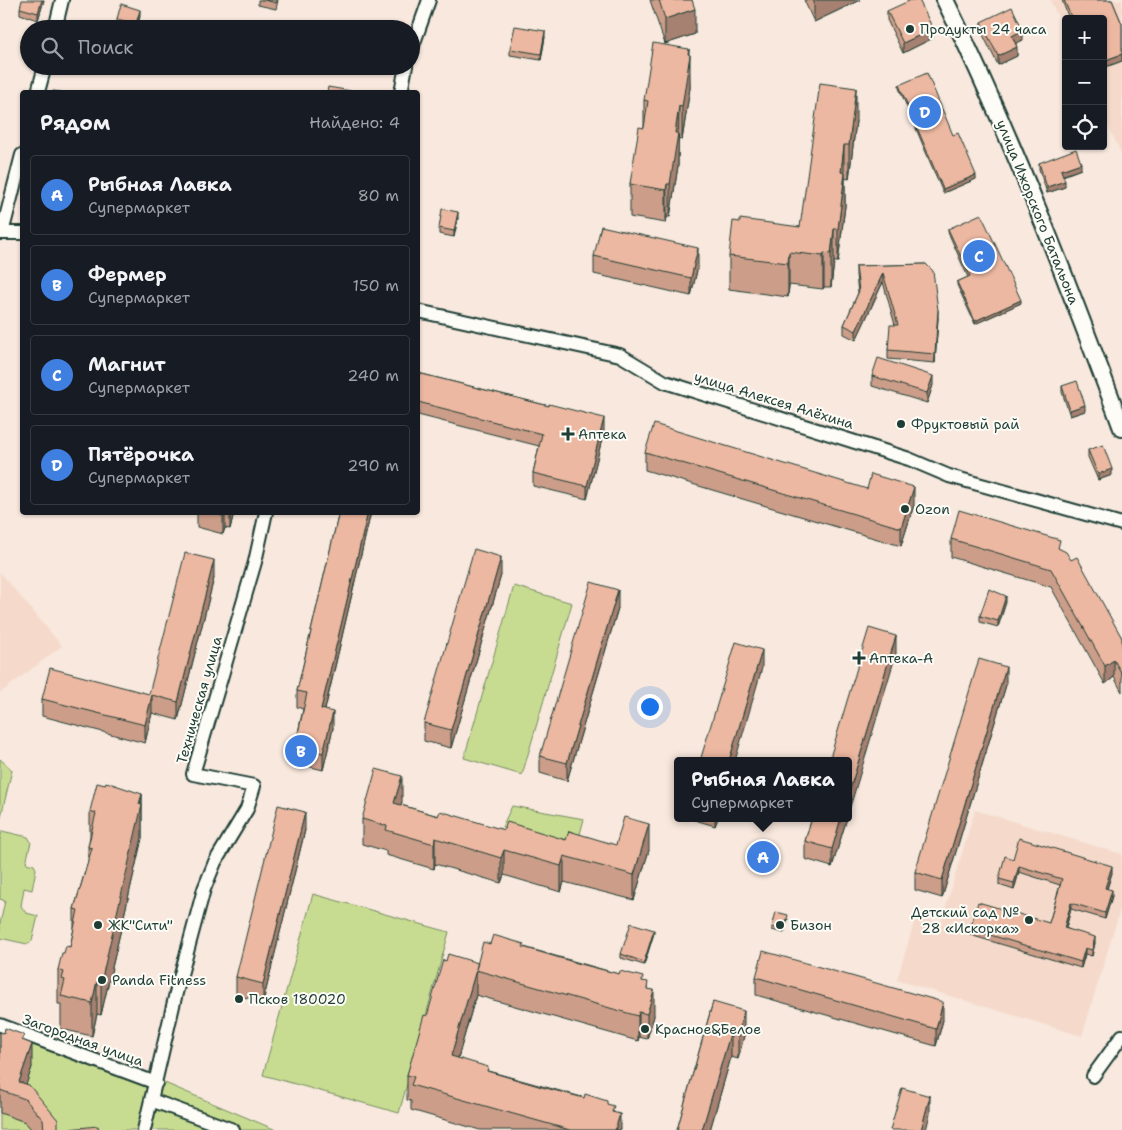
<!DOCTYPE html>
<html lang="ru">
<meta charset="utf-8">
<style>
:root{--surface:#171b24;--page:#242831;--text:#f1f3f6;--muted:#9ea1a6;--line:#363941;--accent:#2563eb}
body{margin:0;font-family:"Shantell Sans",sans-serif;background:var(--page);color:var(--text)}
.controls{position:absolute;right:15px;top:15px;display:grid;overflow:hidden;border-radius:5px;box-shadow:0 1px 4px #0004}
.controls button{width:45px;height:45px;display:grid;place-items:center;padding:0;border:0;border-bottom:1px solid var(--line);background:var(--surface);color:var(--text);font:25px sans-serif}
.you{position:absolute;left:649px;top:706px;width:18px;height:18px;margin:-12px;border:4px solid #fff;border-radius:50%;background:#1a73e8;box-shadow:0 0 0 8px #1a73e833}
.badge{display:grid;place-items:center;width:32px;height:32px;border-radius:50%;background:var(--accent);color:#fff;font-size:16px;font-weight:700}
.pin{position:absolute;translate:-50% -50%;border:2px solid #fff;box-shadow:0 1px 5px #0006}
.popup{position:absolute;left:674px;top:757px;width:178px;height:65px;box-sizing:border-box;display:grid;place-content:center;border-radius:5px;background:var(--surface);filter:drop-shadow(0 1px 4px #0005);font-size:16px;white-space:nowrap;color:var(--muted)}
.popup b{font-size:19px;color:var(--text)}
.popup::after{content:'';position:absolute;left:50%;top:100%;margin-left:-10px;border:10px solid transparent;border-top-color:var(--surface)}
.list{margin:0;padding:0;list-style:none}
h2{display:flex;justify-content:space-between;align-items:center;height:65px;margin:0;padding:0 20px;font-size:21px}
h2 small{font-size:16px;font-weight:400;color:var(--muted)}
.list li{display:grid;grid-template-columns:32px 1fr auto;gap:15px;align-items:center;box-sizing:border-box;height:80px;margin:0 10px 10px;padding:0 10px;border:1px solid var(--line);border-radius:5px}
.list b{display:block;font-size:19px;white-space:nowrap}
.list p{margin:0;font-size:16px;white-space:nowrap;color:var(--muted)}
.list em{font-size:16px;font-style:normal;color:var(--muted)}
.icon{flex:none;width:28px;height:28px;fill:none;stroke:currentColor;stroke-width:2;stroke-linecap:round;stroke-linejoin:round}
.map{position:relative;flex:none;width:1122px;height:1130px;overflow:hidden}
.search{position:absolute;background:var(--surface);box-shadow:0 1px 4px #0004;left:20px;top:20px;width:400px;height:55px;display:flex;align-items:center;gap:12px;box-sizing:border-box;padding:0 18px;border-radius:28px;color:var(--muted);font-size:19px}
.panel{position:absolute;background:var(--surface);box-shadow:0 1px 4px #0004;left:20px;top:90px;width:400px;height:425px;border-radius:5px}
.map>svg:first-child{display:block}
</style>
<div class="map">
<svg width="1122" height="1130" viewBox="0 0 1122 1130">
<rect width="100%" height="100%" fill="#f8e8dd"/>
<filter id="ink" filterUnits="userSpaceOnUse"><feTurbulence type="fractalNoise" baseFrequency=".02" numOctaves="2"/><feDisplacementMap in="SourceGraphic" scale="10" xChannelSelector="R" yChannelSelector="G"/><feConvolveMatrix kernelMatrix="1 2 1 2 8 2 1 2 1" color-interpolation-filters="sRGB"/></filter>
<g filter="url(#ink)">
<path fill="#f5dacb" d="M1050 0H1122V155L1103 115V19H1066V33Z
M0 572 62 646 0 693Z
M975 810 1122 854V903L1082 1036 897 980 916 916 941 923Z"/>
<path fill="#c8dc91" stroke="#748c62" d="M514 586 572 603 522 775 464 758Z
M0 759 12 770 0 821Z
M512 806 584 819 577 845 502 827Z
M2 831 28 837 31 842 26 863 34 865 36 869 32 890 24 888 21 906 26 913 38 916 32 941 27 944 0 938V924L5 901 0 899V840Z
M313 894 449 932 399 1113 263 1075Z
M0 1019 148 1076 276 1130H0Z"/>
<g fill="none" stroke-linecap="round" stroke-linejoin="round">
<defs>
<path id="minor" d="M55 29 62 0
M411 51 429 0
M38 92 45 66
M401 92 406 66
M0 233H22
M2 233 22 155
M418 311 620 355 665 382 909 459 949 476 1122 524
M0 1025 156 1083
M1093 1076 1122 1036
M151 1100 233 1130
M144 1130 176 993 204 889 215 862 247 809 254 786 193 774 255 562 266 512"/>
<path id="tertiary" d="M945 0C1013 139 1068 283 1122 428"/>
</defs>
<use href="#minor" stroke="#1f3d34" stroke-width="16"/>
<use href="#tertiary" stroke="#1f3d34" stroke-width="20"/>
<use href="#minor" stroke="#fdfcf7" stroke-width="12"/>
<use href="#tertiary" stroke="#fdfcf7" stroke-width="16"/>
</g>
<path fill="#cc9e8a" stroke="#1f3d34" d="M44 0 38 20 20 14V8Z
M258 0H278L276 9 258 5Z
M650 0H692L695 34 665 44Z
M804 0H860L814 22Z
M1062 0H1112L1122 24V61L1103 68V19H1069Z
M887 11 933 38 903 53 887 20Z
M140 16 137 29H132L117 25V19Z
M981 22 1023 40 1016 43 1017 56 998 65 981 31Z
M545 37 541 60 510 55V49Z
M689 55 690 88 682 140 679 139 678 145V166L670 217H667L666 223 630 217V184L644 128V100Z
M899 85 953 135 976 179 943 193 899 88Z
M856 121 849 179 845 178V206L838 262H834L831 287H824L823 289 789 285 788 297 729 289V256L800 227Z
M1039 163 1081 169 1063 176 1065 187 1047 193 1039 169Z
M458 218 454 237 439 234V228Z
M948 229 1021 303 975 324 957 285V282L968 277 948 232Z
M594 256 698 266 691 296 594 274Z
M926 264 938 318 935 363 888 359V350L895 325 883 282 856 340 844 334V325L858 293 856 275V266Z
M418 373 549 406 604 431 587 499 533 486V473L539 446 418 415Z
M872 376 933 385 927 403 872 386Z
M1062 386 1085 411 1070 416 1062 392Z
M1088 450 1112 475 1098 480 1088 457Z
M645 452 914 505 901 546 645 470Z
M197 512H234L230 529 225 528 223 534 197 527Z
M339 512H371L325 710 333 728 323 770 295 763V747L303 709 297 707V691Z
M951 539 1060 549 1122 638V692L1114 677 1105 684 1051 587 951 557Z
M501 575 451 748 424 741V723Z
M214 578 178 720 152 713 145 743 42 716V699L149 694Z
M1006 602 998 627 980 622V616Z
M618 608 567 781 540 773V756Z
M1006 685 942 898 915 890V872Z
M142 794V838L101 1015 97 1014 92 1036 61 1029V1004H58V970L64 953 70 947 74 928V909L88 861V847L90 836V811Z
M402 802 401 805 438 816 504 830 566 840 649 850 634 900 564 882 561 892 504 875 501 883 435 864 434 869 386 855V851L362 844V819Z
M688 818H718L715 826Z
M812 818H847L832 867 805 859V841Z
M305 830 263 1002 236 995V977Z
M1013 859 1112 873 1107 889 1112 896 1105 919 1071 909 1066 928 1095 943 1092 956 1085 954 1081 968 970 935V929L1049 923 1060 885 1019 872 1014 890 999 885V879Z
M788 919 784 933 772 930V927Z
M654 933 644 965 621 958V954Z
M490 944 524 947 643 981 648 989 654 1016 647 1039 639 1037 638 1041 476 995 458 1058 488 1071 607 1104 614 1112 620 1130H480L411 1110V1101L407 1100V1075L446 961 478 963Z
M756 977 943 1020 936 1046 756 995Z
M713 1002 744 1036 738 1059 731 1057 710 1130H677Z
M0 1032 24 1041 32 1067 26 1084 58 1130H32L25 1122 0 1113Z"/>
<path fill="#a68171" stroke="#1f3d34" d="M42 0H44L38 20V13Z
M814 0H860L814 22Z
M695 9V34L665 44V19Z
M140 10V16L136 29V24Z
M933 29V38L903 53V43Z
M1023 30V40L1012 45V36Z
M545 31V37L541 60V54Z
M1017 47V56L998 65V56Z
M689 49V67L690 55V88L682 140V107Z
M1122 54V61L1103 68V61Z
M856 88V121L849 179V145Z
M679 106 678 166 670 217V184L675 133Z
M844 145V178L841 172Z
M1081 163V169L1061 176V170Z
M845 173V206L838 262V229Z
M976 175V179L943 193V189Z
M1065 181V187L1047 193V187Z
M667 184V217L666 223V190Z
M458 212V218L454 237V231Z
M834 229V262L831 287V254Z
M698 248V266L691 296V278Z
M789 252V285L788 297V263Z
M824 253V287L823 289V256Z
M883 273V282L856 340V331Z
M1021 300V303L975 324V321Z
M938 310V318L935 363V354Z
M933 376V385L927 403V393Z
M1085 405V411L1070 416V410Z
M604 418V431L587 499V486Z
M1112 469V475L1098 480V474Z
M914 487V505L901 546V528Z
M224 512H225V528L223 534V516Z
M230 512H234L230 529Z
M368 512H371L321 726V709Z
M501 557V575L451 748V730Z
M214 560V578L178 720V702Z
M618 590V608L567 781V763Z
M1006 596V602L998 627V621Z
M896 636V654L848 814V796Z
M762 650V668L735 761H729Z
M1114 660V677L1105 684V666Z
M1006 667V685L942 898V880Z
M152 695V713L145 743V725Z
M333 712V728L323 770V753Z
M402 776V802L394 828V803Z
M142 794V838L101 1015V982Z
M305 812V830L263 1002V984Z
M715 818H718L715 826Z
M841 818H847L832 867V849Z
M649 824V850L634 900V875Z
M435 838V864L434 869V844Z
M504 850V875L501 883V858Z
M564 856V882L561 892V866Z
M1019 866V872L1014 890V883Z
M1112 866V873L1105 894V888Z
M1112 890V896L1105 919V913Z
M1071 903V909L1064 934V928Z
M654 930V933L644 965V962Z
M1095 937V943L1092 956V950Z
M1085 948V954L1081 968V962Z
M476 970V995L451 1082V1056Z
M97 981V1014L92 1036V1003Z
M654 990V1016L647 1039V1014Z
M943 1002V1020L936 1046V1029Z
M744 1011V1036L738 1059V1034Z
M639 1012V1037L638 1041V1016Z
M731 1031V1057L710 1130H702Z
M32 1044V1067L22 1097 19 1082Z
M930 1096V1114L926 1130H921Z
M620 1114V1130H615Z"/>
<path fill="#edb8a1" stroke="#1f3d34" d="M22 0H42L38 13 20 8Z
M265 0H277L276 3Z
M659 0H692L695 9 665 19Z
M911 0H919L933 29 903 43 887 11Z
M1064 0H1112L1122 24V54L1103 61V19H1072Z
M121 4 140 10 136 24 117 19Z
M1012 7 1023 30 1012 36 1017 47 998 56 981 22Z
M515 26 545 31 541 54 510 49Z
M653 43 689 49 688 54 690 55 682 107 679 106 675 133H678L670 184H667L666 190 630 184 639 127 644 128 648 101 644 100Z
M927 73 953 135 958 133 976 175 943 189 899 85Z
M820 83 856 88 849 145H844L841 172 845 173 838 229H834L831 254 824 253 823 256 789 252 788 263 729 256 733 221 740 222V219L800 227Z
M328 87 357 92H327Z
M53 91 61 92H52Z
M1076 149 1081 163 1061 170 1065 181 1047 187 1039 163Z
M442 209 458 212 454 231 439 228Z
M981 214 1021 300 975 321 957 282 970 276 948 229Z
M601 226 698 248 691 278 594 256Z
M926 264 933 271 938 310 935 354 888 350 890 325H898L883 273 856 331 844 325 859 291 856 266Z
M878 358 933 376 927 393 872 376Z
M418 373 549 406V404L604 418 587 486 533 473 542 434 418 402Z
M1077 381 1085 405 1070 410 1062 386Z
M654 424 867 489 871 474 914 487 901 528 645 452Z
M1103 445 1112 469 1098 474 1088 450Z
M959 510 1060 540 1058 548 1066 552 1071 560 1077 557 1122 638V674L1114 660 1105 666 1051 569 951 539Z
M209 512H224L223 516Z
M339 512H368L321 709 333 712 323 753 295 747 307 693 297 691Z
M474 549 501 557 451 730 424 723Z
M185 553 214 560 178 702 152 695 145 725 42 699 50 668 149 694Z
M591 582 618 590 567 763 540 756Z
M989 589 1006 596 998 621 980 616Z
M869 628 896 636 848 796V761H829Z
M736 642 762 650 729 761H700Z
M979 659 1006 667 942 880 915 872Z
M376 769 402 776 394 803 438 816 440 811 504 830 507 822 566 840 569 831 616 845 624 817 649 824 634 875 564 856 561 866 504 850 501 858 435 838 434 844 386 830 387 826 362 819Z
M106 782 142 794 139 804 142 805 101 982 97 981 92 1003 61 996 65 980 62 979 64 972 58 970 62 953H64L66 946 70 947 78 910 74 909 92 848 88 847 96 813 90 811 97 783 105 785Z
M278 805 305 812 263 984 236 977Z
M812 818H841L832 849 805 841Z
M1019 838 1112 866 1105 888 1112 890 1105 913 1071 903 1064 928 1095 937 1092 950 1085 948 1081 962 970 929 978 902 1049 923 1062 879 1019 866 1014 883 999 879 1005 856 1013 859Z
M776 912 788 915 784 930 772 927Z
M631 923 654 930 644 962 621 954Z
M493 935 524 944 523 947 577 963 619 974 620 971 643 977 642 981 648 982 647 989 654 990 647 1014 639 1012 638 1016 476 970 451 1056 488 1067 487 1071 542 1087 584 1098 585 1094 607 1101V1104L614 1106 612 1112 620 1114 615 1130H570L411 1085 414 1077 407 1075 424 1015 427 1016 443 960 446 961 448 954 478 963 476 969 483 942 490 944Z
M763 951 943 1002 936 1029 756 977Z
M713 1002 744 1011 738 1034 731 1031 702 1130H677Z
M5 1028 24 1035 22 1040 32 1044 19 1082 29 1085 58 1120V1130H44L43 1120 25 1099 0 1090V1032L4 1033Z
M902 1088 930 1096 921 1130H890Z
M98 1126 99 1130H59Z"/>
</g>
<g fill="#1f3d34" stroke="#fdfcf7" stroke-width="2">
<circle cx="910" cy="29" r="5"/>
<circle cx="901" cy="424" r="5"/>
<path d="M565.5 426.5h5v5h5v5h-5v5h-5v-5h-5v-5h5z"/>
<circle cx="905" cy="509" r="5"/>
<path d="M856.5 650.5h5v5h5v5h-5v5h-5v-5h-5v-5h5z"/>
<circle cx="1029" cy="920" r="5"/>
<circle cx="98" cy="925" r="5"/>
<circle cx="780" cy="925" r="5"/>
<circle cx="102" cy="980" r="5"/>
<circle cx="239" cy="999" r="5"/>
<circle cx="645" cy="1029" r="5"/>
</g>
<g text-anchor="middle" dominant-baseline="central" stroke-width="4" stroke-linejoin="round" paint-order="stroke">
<g font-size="14" fill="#1f3d34" stroke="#fdfcf7" text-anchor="start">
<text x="920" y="29">Продукты 24 часа</text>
<text x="911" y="424">Фруктовый рай</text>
<text x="578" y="434">Аптека</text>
<text x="915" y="509">Ozon</text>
<text x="869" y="658">Аптека-А</text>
<text x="1019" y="912" text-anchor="end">Детский сад №<tspan x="1019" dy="16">28 «Искорка»</tspan></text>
<text x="108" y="925">ЖК"Сити"</text>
<text x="790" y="925">Бизон</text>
<text x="112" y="980">Panda Fitness</text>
<text x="249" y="999">Псков 180020</text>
<text x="655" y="1029">Красное&amp;Белое</text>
</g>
<g font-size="14" fill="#1f3d34" stroke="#fdfcf7">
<text transform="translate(1038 212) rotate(68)">улица Ижорского Батальона</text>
<text transform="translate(774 400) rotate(17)">улица Алексея Алёхина</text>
<text transform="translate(199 700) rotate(-74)">Техническая улица</text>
<text transform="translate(83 1040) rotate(20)">Загородная улица</text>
</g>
</g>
</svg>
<div class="controls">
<button>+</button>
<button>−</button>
<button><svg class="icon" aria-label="locate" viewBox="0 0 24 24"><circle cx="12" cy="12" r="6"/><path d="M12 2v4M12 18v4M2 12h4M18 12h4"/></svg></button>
</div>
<div class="you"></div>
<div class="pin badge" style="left:763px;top:857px;background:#3f7fe0">A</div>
<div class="popup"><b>Рыбная Лавка</b>Супермаркет</div>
<div class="pin badge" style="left:301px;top:751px;background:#3f7fe0">B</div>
<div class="pin badge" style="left:979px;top:256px;background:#3f7fe0">C</div>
<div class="pin badge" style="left:925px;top:112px;background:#3f7fe0">D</div>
<div class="search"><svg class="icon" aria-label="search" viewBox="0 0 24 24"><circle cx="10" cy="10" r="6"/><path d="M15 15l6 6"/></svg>Поиск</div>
<section class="panel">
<h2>Рядом<small>Найдено: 4</small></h2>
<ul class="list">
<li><span class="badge" style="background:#3f7fe0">A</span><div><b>Рыбная Лавка</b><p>Супермаркет</p></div><em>80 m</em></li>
<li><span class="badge" style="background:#3f7fe0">B</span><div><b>Фермер</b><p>Супермаркет</p></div><em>150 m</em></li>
<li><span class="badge" style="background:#3f7fe0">C</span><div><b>Магнит</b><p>Супермаркет</p></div><em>240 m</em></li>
<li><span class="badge" style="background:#3f7fe0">D</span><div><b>Пятёрочка</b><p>Супермаркет</p></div><em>290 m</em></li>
</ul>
</section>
</div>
